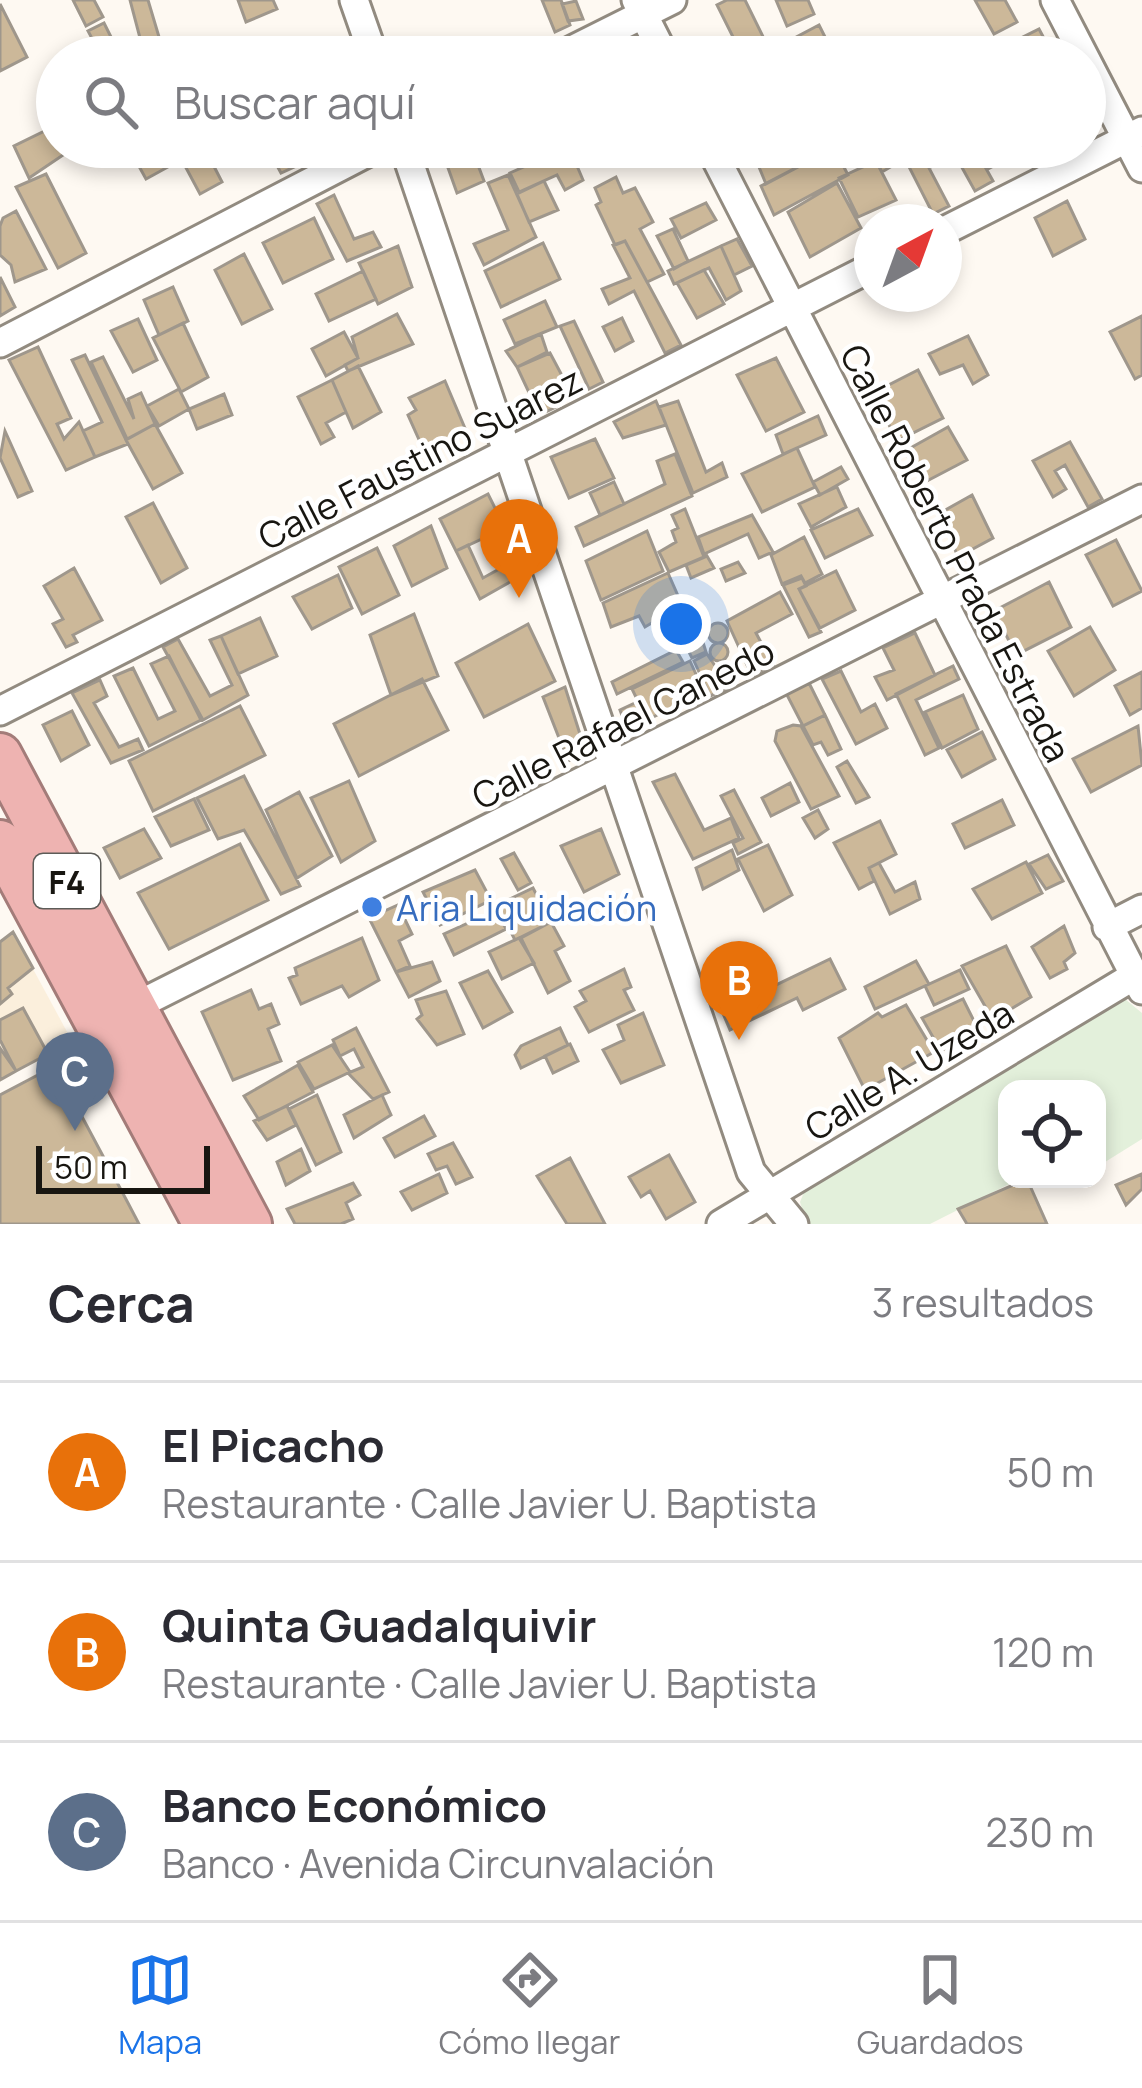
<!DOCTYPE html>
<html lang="es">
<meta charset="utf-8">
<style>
:root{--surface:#fff;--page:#f7f7f7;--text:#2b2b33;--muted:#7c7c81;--line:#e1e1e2;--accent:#1a73e8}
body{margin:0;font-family:Manrope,sans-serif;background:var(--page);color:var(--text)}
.controls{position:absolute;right:36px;bottom:36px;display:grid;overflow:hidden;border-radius:24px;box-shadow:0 6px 18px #0003}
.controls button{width:108px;height:108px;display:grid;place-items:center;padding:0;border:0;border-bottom:3px solid var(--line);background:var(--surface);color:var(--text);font:60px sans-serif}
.compass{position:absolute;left:854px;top:204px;width:108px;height:108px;border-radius:50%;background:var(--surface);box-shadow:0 6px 18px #0003;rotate:41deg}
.scale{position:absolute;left:36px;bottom:30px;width:174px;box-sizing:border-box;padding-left:12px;border:6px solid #181611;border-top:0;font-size:33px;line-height:42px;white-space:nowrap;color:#181611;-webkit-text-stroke:9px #fff;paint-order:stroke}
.you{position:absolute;left:681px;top:624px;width:42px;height:42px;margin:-30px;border:9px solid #fff;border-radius:50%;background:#1a73e8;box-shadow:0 0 0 18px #1a73e833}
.badge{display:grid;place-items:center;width:78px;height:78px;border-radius:50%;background:var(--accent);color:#fff;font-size:39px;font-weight:700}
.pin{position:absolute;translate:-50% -99px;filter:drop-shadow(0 3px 6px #0008)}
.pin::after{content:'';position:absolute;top:63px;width:42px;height:36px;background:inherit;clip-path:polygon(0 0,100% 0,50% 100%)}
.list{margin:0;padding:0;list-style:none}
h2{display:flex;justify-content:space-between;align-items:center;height:156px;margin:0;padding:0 48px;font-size:51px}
h2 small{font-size:39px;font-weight:400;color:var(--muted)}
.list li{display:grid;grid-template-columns:78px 1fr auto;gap:36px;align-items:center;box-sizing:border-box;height:180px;padding:0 48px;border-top:3px solid var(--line)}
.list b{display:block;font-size:45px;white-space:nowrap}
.list p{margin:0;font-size:39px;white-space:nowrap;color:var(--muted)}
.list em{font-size:39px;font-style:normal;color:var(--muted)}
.icon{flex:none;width:66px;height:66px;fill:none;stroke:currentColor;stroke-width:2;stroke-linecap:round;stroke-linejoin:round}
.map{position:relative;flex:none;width:1142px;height:1224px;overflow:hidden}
.search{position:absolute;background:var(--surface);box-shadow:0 6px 18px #0003;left:36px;right:36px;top:36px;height:132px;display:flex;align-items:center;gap:30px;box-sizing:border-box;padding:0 42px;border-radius:66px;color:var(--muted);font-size:45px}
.sheet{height:696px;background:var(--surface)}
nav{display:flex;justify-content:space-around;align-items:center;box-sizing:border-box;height:168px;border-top:3px solid var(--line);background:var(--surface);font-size:33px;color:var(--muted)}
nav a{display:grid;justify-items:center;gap:6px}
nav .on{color:var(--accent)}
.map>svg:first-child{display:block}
</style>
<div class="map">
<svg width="1142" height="1224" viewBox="0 0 1142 1224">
<rect width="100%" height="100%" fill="#fef9f2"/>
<path fill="#fbefdc" d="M13 932 72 1041 0 1080V942Z"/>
<path fill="#e3f0db" d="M1125 999 1142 1013V1139L1097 1167V1089H1007V1179H1019L930 1224H807L800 1202 807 1185Z"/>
<path fill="#ccb899" stroke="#9f978c" stroke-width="3" d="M73 0H94L103 17 86 26Z
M130 0H148L165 57H145Z
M238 0H273L277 9 246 22Z
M542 0H561L570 25 555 32Z
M727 0H745L773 57H743L717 5Z
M776 0H808L814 14 787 26Z
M975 0H1005L1017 22 994 34Z
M576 1 583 19 568 21 562 4Z
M0 4 27 57 0 71Z
M104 23 121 57H102L88 31Z
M819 25 833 53 773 57 770 51Z
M1039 29 1054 57H1018L1011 43Z
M640 40 646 52 617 57 614 50Z
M57 125V147L72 149 29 178 14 146Z
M135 147H169L177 162 146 179 130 150Z
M204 147 222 182 200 194 176 149Z
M267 147H298L305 162 281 173Z
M451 147H496L475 157 484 181 457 193 442 151Z
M569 147 583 180 565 190 557 175 519 192 510 173Z
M768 147H836L766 184 754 155Z
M869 147H918L919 150 882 172Z
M928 147H974L993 181 975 191 955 155 929 168 949 206 933 214 905 159Z
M977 147H1026L1027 148 988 169Z
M834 148 848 175 774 215 761 186Z
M876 161 896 200 858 217 839 178Z
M46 174 86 253 58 268 16 187Z
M508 175 536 237 484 265 474 244 508 230 488 183Z
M616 177 623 193 635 188 653 222 640 229 664 274 647 282 625 241 615 245 596 205 601 202 595 188Z
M544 181 558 210 529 222 517 194Z
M837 183 861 228 810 257 788 212Z
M334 195 354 239 373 232 381 247 347 261 317 204Z
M1067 201 1085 239 1053 256 1035 218Z
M706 203 716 220 681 238 671 219Z
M16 211 46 269 15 282 11 265 0 255V226L3 218Z
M314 218 333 259 283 283 263 243Z
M673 229 688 261 674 269 657 236Z
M737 239 752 266 734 275 721 246Z
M625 241 681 345 665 353 634 291 609 304 602 289 630 278 613 245Z
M543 243 560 279 501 307 485 271Z
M398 246 412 287 378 304 359 263Z
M721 246 741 291 726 300 709 268 674 284 668 271Z
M244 254 272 309 242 324 215 270Z
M704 270 724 304 697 318 677 283Z
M363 271 376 299 329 321 316 294Z
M0 277 15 307 0 316Z
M173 287 188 321 159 335 144 300Z
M545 301 557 327 515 344 504 320Z
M397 314 413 344 348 371 345 365 358 358 352 337Z
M1142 316V375L1135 379 1110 332Z
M622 318 633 341 615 351 603 327Z
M138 319 157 360 133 372 111 331Z
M574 321 603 382 589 389 560 326Z
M183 323 208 377 181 392 153 338Z
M344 332 358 358 326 376 312 349Z
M541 334 547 352 517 367 506 351Z
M968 336 988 375 973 384 963 365 940 374 929 354Z
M38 347 71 418 57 424 64 439 79 422 95 457 66 470 9 360Z
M550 353 566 383 532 399 517 367Z
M85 355 128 444 95 457 83 431 102 422 72 360Z
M103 357 134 419 128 399 141 393 155 424 127 439 91 362Z
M776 358 804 412 766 431 737 375Z
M358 366 381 412 353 428 332 380Z
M918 370 943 418 897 441 873 393Z
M332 380 346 412 326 423 334 437 321 444 298 397Z
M445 381 467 433 425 453 408 415 416 410 409 398Z
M179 389 189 409 159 426 147 406Z
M549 392 556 407 537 416 529 402Z
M224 394 232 415 197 429 189 409Z
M656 401 666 425 623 438 614 422Z
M678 401 706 472 722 463 727 477 693 493 659 407Z
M818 416 826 435 783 454 776 435Z
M155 424 182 473 153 489 126 440Z
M948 427 967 460 923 483 905 451Z
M5 431 32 491 18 497 0 458Z
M595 439 614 478 569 498 551 457Z
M1070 442 1102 499 1088 507 1065 465 1055 471 1066 489 1053 497 1033 461Z
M797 448 815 487 762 512 742 474Z
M675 454 692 496 584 546 576 527 665 484 657 461Z
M841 467 848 479 820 495 813 482Z
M614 482 624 504 600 515 590 493Z
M837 487 846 507 811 527 799 504Z
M488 494 505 528 456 551 440 519Z
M972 495 993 538 958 557 940 513Z
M153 503 187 568 161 583 126 517Z
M685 509 704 557 669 572 659 552 676 542 672 531 678 528 672 515Z
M858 509 872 535 825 558 811 530Z
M752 515 773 552 759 558 748 534 704 554 698 537Z
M431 526 447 568 412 586 394 546Z
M647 531 663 571 601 600 586 561Z
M804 537 822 574 805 583 801 576 782 584 771 555Z
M1116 540 1142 591 1113 606 1086 555Z
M468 545 483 578 517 559 524 574 480 599 456 551Z
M377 548 399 595 362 614 339 567Z
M707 556 714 568 691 578 686 565Z
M738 562 745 573 726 581 721 569Z
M74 568 102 620 73 635 77 642 66 647 53 624 63 619 44 586Z
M836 571 855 610 820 628 799 589Z
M668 573 682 605 645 627 639 616 611 627 603 603Z
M338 575 352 608 312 629 293 597Z
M802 578 806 586 799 589 821 632 809 637 783 585Z
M1049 582 1071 627 1016 655 994 611Z
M780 592 792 614 756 633 773 665 752 676 727 621Z
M414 614 438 676 391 695 370 635Z
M260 618 277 656 238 674 221 636Z
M708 633a10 10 0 1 1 20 0a10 10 0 1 1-20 0Z
M528 624 555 681 484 717 456 663Z
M1090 627 1115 670 1074 696 1048 651Z
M915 633 935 675 887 700 875 677 894 670 883 648Z
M221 636 248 695 203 720 163 647 178 639 210 696 232 685 210 640Z
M701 636 706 652 692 658 685 644Z
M710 652a9 9 0 1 1 18 0a9 9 0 1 1-18 0Z
M676 650 683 662 617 694 612 682Z
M707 654 730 688 710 696 694 661Z
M169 656 201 720 149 746 114 676 133 668 158 719 175 711 151 664Z
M690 661 704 692 647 720 632 689Z
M953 666 959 679 916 700 939 748 925 755 896 694Z
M841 671 861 712 875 704 887 728 856 744 822 679Z
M1142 672V708L1130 715 1115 686Z
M422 679 448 730 359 776 334 724Z
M100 680 107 696 94 703 119 747 138 739 143 750 111 763 72 693Z
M809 683 825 715 803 726 786 693Z
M565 687 586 753 568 761 543 697Z
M963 695 978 729 942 748 925 712Z
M637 702 645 720 627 729 620 710Z
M240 706 265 755 153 811 129 761Z
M72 711 89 745 61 761 43 725Z
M825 715 841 749 828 755 821 742 813 745 803 726Z
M793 725 801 726 839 796 811 809 775 741 777 731Z
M1138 726 1142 765 1091 792 1073 759Z
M982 732 995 759 962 777 947 750Z
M847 761 869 797 856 803 837 767Z
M675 774 704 830 731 818 739 838 693 859 653 782Z
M244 776 300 886 281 894 244 830 218 839 197 798Z
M349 781 375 841 341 862 311 798Z
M790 783 799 802 771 816 762 798Z
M734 790 761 842 738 854 733 843 743 838 721 796Z
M299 792 332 856 297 878 266 810Z
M194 799 209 830 171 846 155 817Z
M1002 800 1014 825 965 848 953 824Z
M818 810 828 829 815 838 803 818Z
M880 821 896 854 869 868 874 881 859 889 834 843Z
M144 829 161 858 120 878 104 848Z
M601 829 619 874 584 892 561 846Z
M240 844 268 900 169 949 138 893Z
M768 845 792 895 764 911 738 859Z
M732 850 739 870 703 889 696 868Z
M514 853 531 883 518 890 501 859Z
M1048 855 1063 881 1046 889 1029 864Z
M1026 862 1042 893 992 919 973 889Z
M879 863 895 892 915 882 920 899 890 914 869 868Z
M475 870 491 900 440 925 423 892Z
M533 888 551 922 515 940 497 905Z
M398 905 412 934 399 941 410 966 396 972 369 918Z
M497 910 506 929 454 955 444 934Z
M551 922 564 946 555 951 570 981 548 993 521 938Z
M1064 926 1075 953 1064 962 1067 969 1050 978 1032 947Z
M13 932 33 968 8 988 12 994 0 1004V942Z
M362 938 379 980 349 997 342 986 301 1004 289 978 297 975 295 968Z
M519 938 534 963 502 979 489 952Z
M1006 946 1031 997 993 1020 962 966Z
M830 959 845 989 803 1010 797 998 730 1030 722 1011Z
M916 961 929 984 875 1009 865 987Z
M432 962 440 981 409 997 396 972Z
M624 969 631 987 624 990 634 1010 589 1032 575 1007 586 1001 580 991Z
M960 970 969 989 934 1005 925 986Z
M488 971 512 1012 483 1028 460 983Z
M251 990 259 1009 271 1004 279 1024 268 1029 281 1061 233 1080 202 1012Z
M446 991 464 1034 437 1045 417 1019 422 1015 416 1000Z
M963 999 977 1027 941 1051 922 1018Z
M906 1005 934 1052 865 1090 839 1038 878 1013 882 1017Z
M23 1008 48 1054 16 1071 0 1040V1020Z
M643 1013 664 1065 621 1083 603 1050 624 1040 618 1025Z
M356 1028 389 1092 373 1099 348 1073 363 1067 354 1049 340 1056 333 1040Z
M560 1028 568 1045 521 1068 515 1055 521 1046Z
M570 1044 578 1061 553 1073 545 1056Z
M332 1045 350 1072 314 1089 298 1062Z
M0 1048 16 1071 0 1080Z
M298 1065 313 1092 259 1120 244 1096Z
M55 1066 128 1203 139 1224H0V1095Z
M317 1095 341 1152 316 1165 289 1109Z
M382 1095 391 1115 354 1138 344 1115Z
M287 1106 296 1125 267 1140 254 1121Z
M424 1116 435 1136 395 1157 384 1138Z
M453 1143 472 1177 456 1184 447 1166 436 1170 428 1154Z
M301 1149 310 1171 286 1185 277 1162Z
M669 1155 695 1202 666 1219 650 1191 641 1197 629 1177Z
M570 1158 605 1224H567L537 1176Z
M439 1174 447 1193 412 1210 401 1192Z
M1142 1174V1189L1126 1205 1116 1185Z
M1027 1179 1047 1224H967L958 1209Z
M353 1183 360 1195 346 1203 353 1219 341 1224H295L287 1209Z"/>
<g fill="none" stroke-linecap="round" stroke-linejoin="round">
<defs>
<path id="minor" d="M354 0 374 57
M636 0 665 57
M1055 0 1142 168
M558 57 672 0
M404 147 751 1172 794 1224
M710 147 1142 990
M944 231 1142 131
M0 343 378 147
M0 711 872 267
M1107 927 1142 909
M134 1007 1142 499
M721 1224 1134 976"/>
<path id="highway" d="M0 755 250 1224
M0 842 205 1224"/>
</defs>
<use href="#minor" stroke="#928b80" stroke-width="33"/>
<use href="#highway" stroke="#a37c79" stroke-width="48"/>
<use href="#minor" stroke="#fff" stroke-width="27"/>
<use href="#highway" stroke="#eeb3b1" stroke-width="42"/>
</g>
<circle fill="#3f7fe0" stroke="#fff" stroke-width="4.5" cx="372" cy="907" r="12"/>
<g text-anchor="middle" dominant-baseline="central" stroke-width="9" stroke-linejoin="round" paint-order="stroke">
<rect fill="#fff" stroke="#5d5c58" stroke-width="3" x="34" y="854" width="66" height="54" rx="9"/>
<g font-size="33" font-weight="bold" fill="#181611">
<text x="67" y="881">F4</text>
</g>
<g font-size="36" fill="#181611" stroke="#fff">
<text transform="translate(420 458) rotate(-27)">Calle Faustino Suarez</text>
<text transform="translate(956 553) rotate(63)">Calle Roberto Prada Estrada</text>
<text transform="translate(623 723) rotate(-27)">Calle Rafael Canedo</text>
<text transform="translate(909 1070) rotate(-31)">Calle A. Uzeda</text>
</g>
<g font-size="36" fill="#366cbe" stroke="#fff" text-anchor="start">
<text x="396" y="907">Aria Liquidación</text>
</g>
</g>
</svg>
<div class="controls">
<button><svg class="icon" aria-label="locate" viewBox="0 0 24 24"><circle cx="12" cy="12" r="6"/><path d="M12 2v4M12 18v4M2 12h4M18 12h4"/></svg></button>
</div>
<svg class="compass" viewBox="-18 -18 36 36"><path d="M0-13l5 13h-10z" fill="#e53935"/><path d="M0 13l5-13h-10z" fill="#7c7c81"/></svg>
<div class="scale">50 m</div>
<div class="you"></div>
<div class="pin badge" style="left:519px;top:598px;background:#e8710a">A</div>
<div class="pin badge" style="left:739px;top:1040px;background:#e8710a">B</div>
<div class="pin badge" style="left:75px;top:1131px;background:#5c6f8a">C</div>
<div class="search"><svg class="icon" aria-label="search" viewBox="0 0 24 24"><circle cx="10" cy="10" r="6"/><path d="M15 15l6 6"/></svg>Buscar aquí</div>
</div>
<section class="sheet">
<h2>Cerca<small>3 resultados</small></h2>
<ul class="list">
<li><span class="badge" style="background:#e8710a">A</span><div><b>El Picacho</b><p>Restaurante · Calle Javier U. Baptista</p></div><em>50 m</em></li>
<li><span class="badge" style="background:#e8710a">B</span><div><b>Quinta Guadalquivir</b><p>Restaurante · Calle Javier U. Baptista</p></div><em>120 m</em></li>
<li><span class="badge" style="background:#5c6f8a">C</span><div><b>Banco Económico</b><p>Banco · Avenida Circunvalación</p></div><em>230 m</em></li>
</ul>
</section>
<nav>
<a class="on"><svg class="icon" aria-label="map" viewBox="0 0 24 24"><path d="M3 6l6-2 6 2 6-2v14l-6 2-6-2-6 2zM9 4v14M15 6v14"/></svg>Mapa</a>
<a><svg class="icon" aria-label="directions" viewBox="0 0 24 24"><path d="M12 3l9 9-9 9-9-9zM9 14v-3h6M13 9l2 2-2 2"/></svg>Cómo llegar</a>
<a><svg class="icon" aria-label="saved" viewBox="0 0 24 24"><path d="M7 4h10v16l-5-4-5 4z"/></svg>Guardados</a>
</nav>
